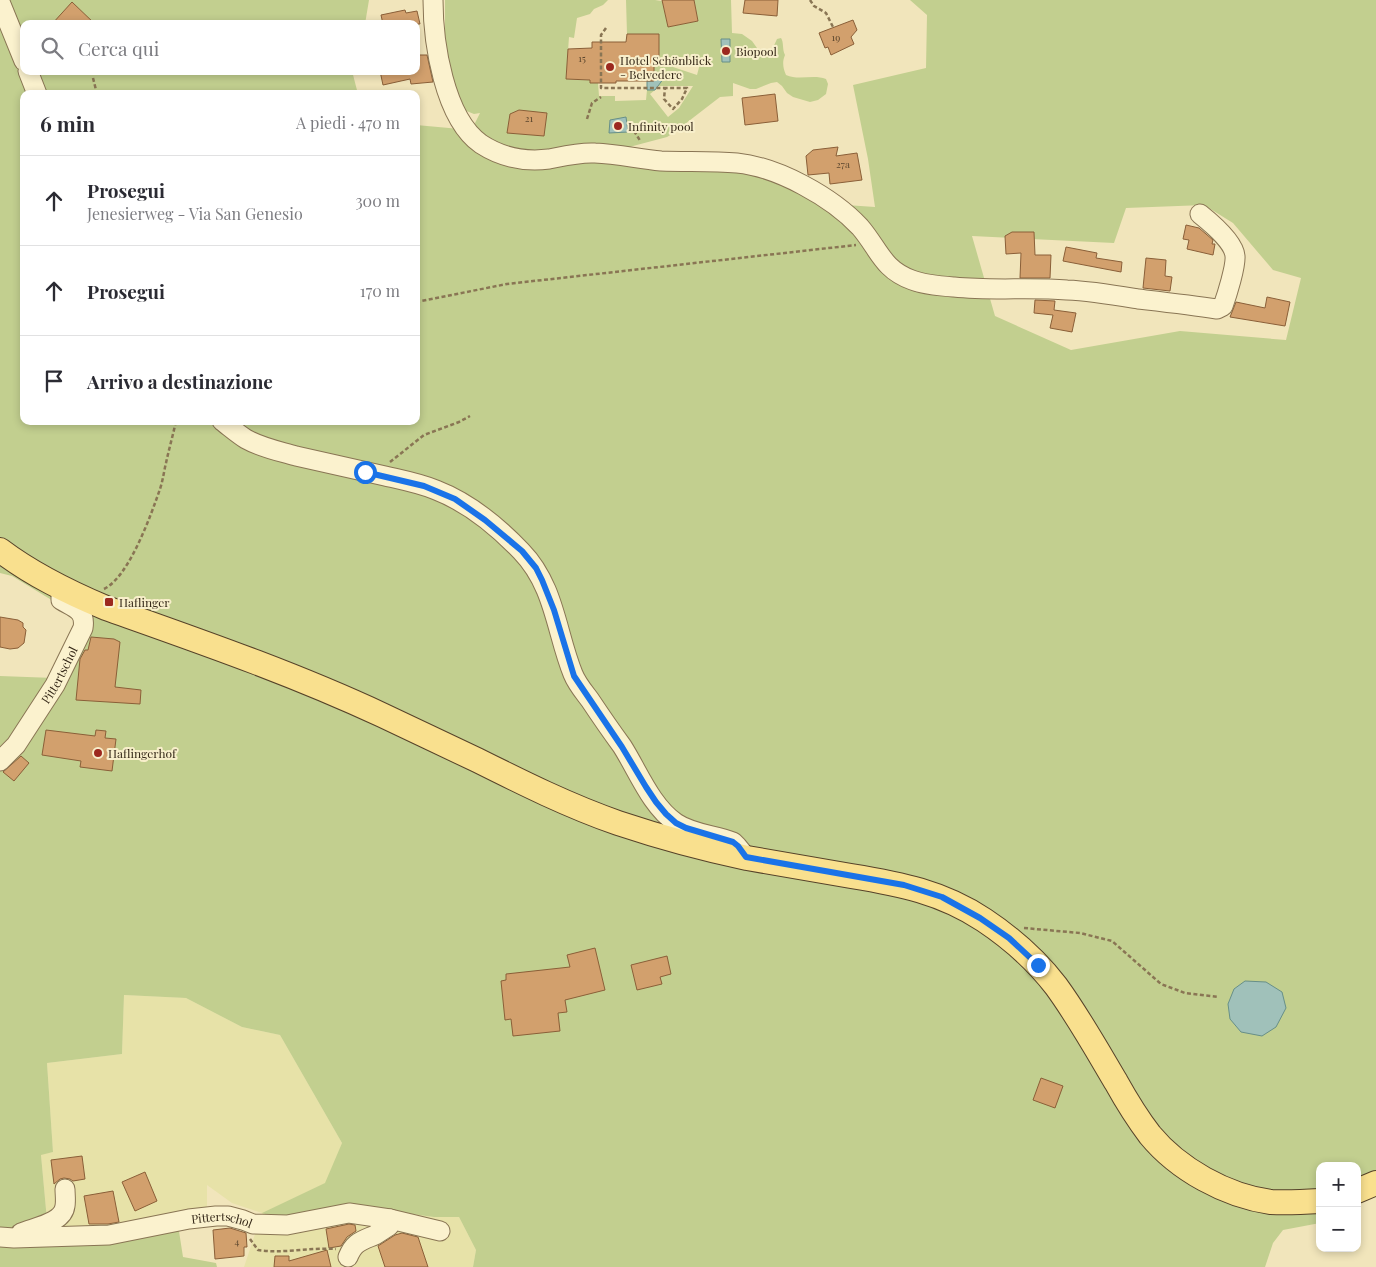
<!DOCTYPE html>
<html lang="it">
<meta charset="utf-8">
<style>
:root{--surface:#fff;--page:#f2f2f3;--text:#2b2b33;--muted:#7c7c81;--line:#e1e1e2}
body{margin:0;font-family:"Playfair Display",serif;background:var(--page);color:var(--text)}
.controls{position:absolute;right:15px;bottom:15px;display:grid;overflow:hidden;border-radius:10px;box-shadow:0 2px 8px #0003}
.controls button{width:45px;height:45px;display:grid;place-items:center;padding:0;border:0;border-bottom:1px solid var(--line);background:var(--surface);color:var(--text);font:25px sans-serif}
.stop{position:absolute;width:15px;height:15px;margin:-11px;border:4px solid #1a73e8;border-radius:50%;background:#fff}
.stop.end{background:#1a73e8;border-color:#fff;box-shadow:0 1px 5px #0008}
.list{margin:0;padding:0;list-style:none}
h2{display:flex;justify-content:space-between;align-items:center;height:65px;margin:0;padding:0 20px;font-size:21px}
h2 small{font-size:16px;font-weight:400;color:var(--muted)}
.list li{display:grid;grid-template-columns:32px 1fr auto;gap:15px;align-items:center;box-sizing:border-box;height:90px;padding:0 20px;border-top:1px solid var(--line)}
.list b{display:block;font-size:19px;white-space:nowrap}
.list p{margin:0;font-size:16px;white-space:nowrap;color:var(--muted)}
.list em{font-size:16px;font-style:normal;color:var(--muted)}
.icon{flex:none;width:28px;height:28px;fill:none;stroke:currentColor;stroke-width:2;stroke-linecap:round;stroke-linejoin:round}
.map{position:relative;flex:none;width:1376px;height:1267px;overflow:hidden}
.search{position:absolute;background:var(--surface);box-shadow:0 2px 8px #0003;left:20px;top:20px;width:400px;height:55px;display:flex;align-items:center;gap:12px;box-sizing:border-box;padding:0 18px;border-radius:10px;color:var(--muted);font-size:19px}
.panel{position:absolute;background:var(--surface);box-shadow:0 2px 8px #0003;left:20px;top:90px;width:400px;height:335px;border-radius:10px}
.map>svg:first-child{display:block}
</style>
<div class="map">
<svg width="1376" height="1267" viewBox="0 0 1376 1267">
<rect width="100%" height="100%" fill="#f1e5bb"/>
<path fill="#e7e2a8" d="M124 995 186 998 242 1027 280 1035 342 1143 326 1183 263 1213 358 1207 434 1217H459L476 1250 473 1267H244L262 1213 232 1203 207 1185V1212L49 1242 41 1154 53 1152 47 1063 122 1054Z"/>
<path fill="#c2cf8f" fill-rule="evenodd" d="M0 0H369L365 24H24V71H352L358 94H24V421H416V125L460 129 480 149 559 161 744 168 831 204 875 207 868 159 853 85 926 68 927 15 910 0H1376V1175L1357 1181V1166H1320V1223L1283 1230 1273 1243 1265 1267H473L476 1250 459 1217H434L358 1207 283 1219 262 1213 325 1183 342 1143 280 1035 242 1027 186 998 124 995 122 1054 47 1063 53 1152 41 1155 49 1242 178 1225 183 1257 216 1263 217 1267H0V676L54 678 78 616 12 576 0 573ZM1204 205 1233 223 1273 270 1301 278 1286 340 1180 331 1071 350 995 316 972 236 1114 243 1126 208Z
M445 0H608L603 5 594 9 590 14 577 18 574 38 569 37 566 79 590 80V83H598L599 96H615V101L646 100 647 90H655L650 94 668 117 679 108 693 86H658L664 76 654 75V59H659V34H627L626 0H655L674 3V6L664 9 668 27 698 21 694 0H731L732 33 742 34 752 41 757 48 768 52 772 50 777 39 781 38C784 42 782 49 785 55 782 62 783 68 786 75 799 81 813 74 826 79L828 84 826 94 818 100 810 102 793 97 787 93 782 86 777 82 771 83 756 89H750L733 83V96L720 97 672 134 667 137 618 150 520 153 476 133 475 123 480 113 474 114 464 110 456 97 445 57ZM676 59 701 60 697 75 673 67Z"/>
<path fill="#a0c1ba" stroke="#678f88" d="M730 39V62H722L721 39Z
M654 75 665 76 661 82 655 90H647V81H653Z
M626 117 628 132 609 133 610 120Z
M1245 981 1266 982 1282 992 1286 1008 1276 1027 1262 1036 1241 1032 1230 1019 1228 1004 1234 989Z"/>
<path fill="#d2a06d" stroke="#8a5f38" d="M662 0H694L698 21 668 27Z
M745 0H778L777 16 743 13Z
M72 2 95 24H52Z
M405 10 406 13 417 11 420 24H383L381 15Z
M853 20 857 30 851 37 854 44 831 55 828 47 825 48 819 33Z
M627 34H659V59H654V81H616V83H590V80L566 79 568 49 592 48V42H626Z
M416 55H427L433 82 411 84 410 79 383 85 380 71H416Z
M775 94 778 121 745 125 742 98Z
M519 110 547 113 544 136 507 133 510 114Z
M838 147 836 156 857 153 862 180 830 184 829 173 808 175 806 156 813 150Z
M1186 225 1199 228 1213 240 1212 244H1215L1213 255 1187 249 1189 240 1183 239Z
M1012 232H1034L1035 255H1051L1050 278H1020L1021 253 1006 254 1005 236Z
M1066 247 1097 253 1096 258 1122 262 1121 272 1063 261Z
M1146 258 1166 260 1165 276 1172 277 1170 291 1143 288Z
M1267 297 1290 302 1285 326 1230 317 1236 302 1265 308Z
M1035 300 1055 301 1054 310 1076 313 1072 332 1050 328 1053 315 1034 313Z
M0 617 18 620 23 623V627L26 630 24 643 18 648 10 649 0 647Z
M91 637 114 639 120 642 115 687 141 690 140 704 76 700 80 659 85 650H88Z
M46 730 95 736 96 730 106 731 105 738 116 739 112 771 80 767 81 761 42 755Z
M21 756 29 763 14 781 3 772Z
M595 948 605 990 565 1000 567 1012 558 1013 560 1031 513 1036 511 1019 505 1020 501 981 506 980V974L570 967 567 955Z
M667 956 671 974 660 977 662 984 637 990 631 965Z
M1041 1078 1063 1086 1055 1108 1033 1100Z
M82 1156 85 1179 73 1181 70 1179 64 1178 60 1179 54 1184 51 1160Z
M145 1172 157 1201 135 1211 122 1182Z
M113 1191 119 1222 108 1224H89L84 1196Z
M349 1224 355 1225 356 1231 347 1237 341 1246 329 1248 326 1229Z
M230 1228 246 1233 247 1247H244V1256L215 1259 213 1230Z
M402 1233 418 1237 428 1267H385L378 1246 395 1235Z
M327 1250 331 1267H274L275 1256H289V1261Z"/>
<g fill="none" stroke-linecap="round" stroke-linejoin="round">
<defs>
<g id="minor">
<path d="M433 0C433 42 444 118 481 144 501 157 525 162 549 159 564 156 580 152 595 153 618 154 639 159 661 161 686 162 712 161 737 163 778 167 832 197 860 227 879 249 882 269 912 280 925 285 940 286 954 287 992 291 1029 287 1067 290 1091 291 1114 295 1138 299 1164 302 1191 305 1217 309L1223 306C1227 295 1236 266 1235 256 1234 242 1210 222 1200 214"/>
<path d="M0 2 24 61"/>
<path d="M28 71 37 94"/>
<path d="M222 421C230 427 238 434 246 439 262 448 279 451 296 456 326 463 355 469 385 476 402 480 419 483 436 490 467 502 498 527 521 551 555 586 556 632 573 674 577 684 584 692 590 700 600 715 611 731 622 746 638 771 651 806 676 823 692 834 715 835 733 842L737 846 746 857"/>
<path id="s1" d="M0 761 16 745 55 685 83 628C86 610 74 608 61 600V588"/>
<path d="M21 1233C35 1227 63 1223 65 1206 66 1200 65 1194 65 1189"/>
<path id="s2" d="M0 1237 14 1238 109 1235 189 1219 216 1216H228L243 1220 253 1224 287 1225 349 1213 390 1219 440 1231"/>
<path d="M348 1257C354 1242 361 1241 375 1235 380 1232 384 1229 389 1226L390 1219"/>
</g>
<path id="major" d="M0 550C33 575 68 592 106 608 199 641 292 673 382 715 414 730 445 745 477 760 523 783 569 806 618 823 660 837 704 849 747 858 782 864 817 870 851 876 900 884 942 892 984 920 1011 938 1036 960 1056 986 1078 1016 1097 1050 1116 1082 1126 1100 1137 1118 1150 1135 1178 1169 1226 1196 1271 1202 1287 1203 1304 1202 1320 1201
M1357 1191 1376 1183"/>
</defs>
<use href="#minor" stroke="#897554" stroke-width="21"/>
<use href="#major" stroke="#564229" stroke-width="26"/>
<path stroke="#897554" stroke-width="2.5" stroke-dasharray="4 2.5" stroke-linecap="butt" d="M810 0 814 6 826 13 833 27
M606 28 601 35V88H665L664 99 673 109 682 99 687 88H665
M93 78 97 94
M587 119 592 103 601 97
M634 131 641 142
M416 302 507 284 856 245
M390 462 424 435 459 422 470 416
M104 589C129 577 151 515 160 489 163 480 164 471 166 463 169 449 173 435 176 421
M1024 928 1080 933 1112 941 1161 984 1185 993 1218 997
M250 1239 258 1250C283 1254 310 1247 336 1249"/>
<use href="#minor" stroke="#fbf2ce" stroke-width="19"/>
<use href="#major" stroke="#f9e08e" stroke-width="24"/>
</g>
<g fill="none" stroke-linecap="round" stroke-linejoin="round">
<path stroke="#1a73e8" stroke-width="6" d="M365 472 424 486 455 499 485 520 522 551 536 568 542 580 554 610 574 676 622 747 646 787 656 802 666 814 676 823 686 828 733 842 738 846 746 857 904 885 942 897 980 918 1009 938 1038 965"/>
</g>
<g fill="#9c291f" stroke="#f8efcb" stroke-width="2">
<circle cx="726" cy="51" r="5"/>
<circle cx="610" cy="67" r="5"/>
<circle cx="618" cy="126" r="5"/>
<rect x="104" y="597" width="10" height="10" rx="2.5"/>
<circle cx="98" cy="753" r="5"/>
</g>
<g text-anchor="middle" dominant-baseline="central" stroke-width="4" stroke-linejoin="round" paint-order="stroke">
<g font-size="10" fill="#5e482f">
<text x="836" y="37">19</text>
<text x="582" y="58">15</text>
<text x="529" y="118">21</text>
<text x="843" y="164">27a</text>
<text x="237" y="1241">4</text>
</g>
<g font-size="12" fill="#372a1a" stroke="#f8efcb" text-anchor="start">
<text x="736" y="51">Biopool</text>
<text x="620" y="60">Hotel Schönblick<tspan x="620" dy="14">- Belvedere</tspan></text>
<text x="628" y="126">Infinity pool</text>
<text x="119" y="602">Haflinger</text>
<text x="108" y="753">Haflingerhof</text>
</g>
<g font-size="12" fill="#372a1a" stroke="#f8efcb">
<text stroke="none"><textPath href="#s1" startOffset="105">Pittertschol</textPath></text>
<text stroke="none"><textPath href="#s2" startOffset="224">Pittertschol</textPath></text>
</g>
</g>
</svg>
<div class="controls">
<button>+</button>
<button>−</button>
</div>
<div class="stop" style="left:365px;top:472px"></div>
<div class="stop end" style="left:1038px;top:965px"></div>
<div class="search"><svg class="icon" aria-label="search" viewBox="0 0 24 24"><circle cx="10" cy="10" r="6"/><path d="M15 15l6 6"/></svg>Cerca qui</div>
<section class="panel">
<h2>6 min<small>A piedi · 470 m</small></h2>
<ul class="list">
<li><svg class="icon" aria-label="ahead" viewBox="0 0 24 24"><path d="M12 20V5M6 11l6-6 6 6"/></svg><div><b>Prosegui</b><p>Jenesierweg - Via San Genesio</p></div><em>300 m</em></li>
<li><svg class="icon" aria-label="ahead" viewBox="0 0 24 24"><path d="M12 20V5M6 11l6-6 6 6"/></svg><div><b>Prosegui</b></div><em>170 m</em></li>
<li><svg class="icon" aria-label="arrive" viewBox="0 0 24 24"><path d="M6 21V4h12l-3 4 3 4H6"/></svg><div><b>Arrivo a destinazione</b></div></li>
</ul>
</section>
</div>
